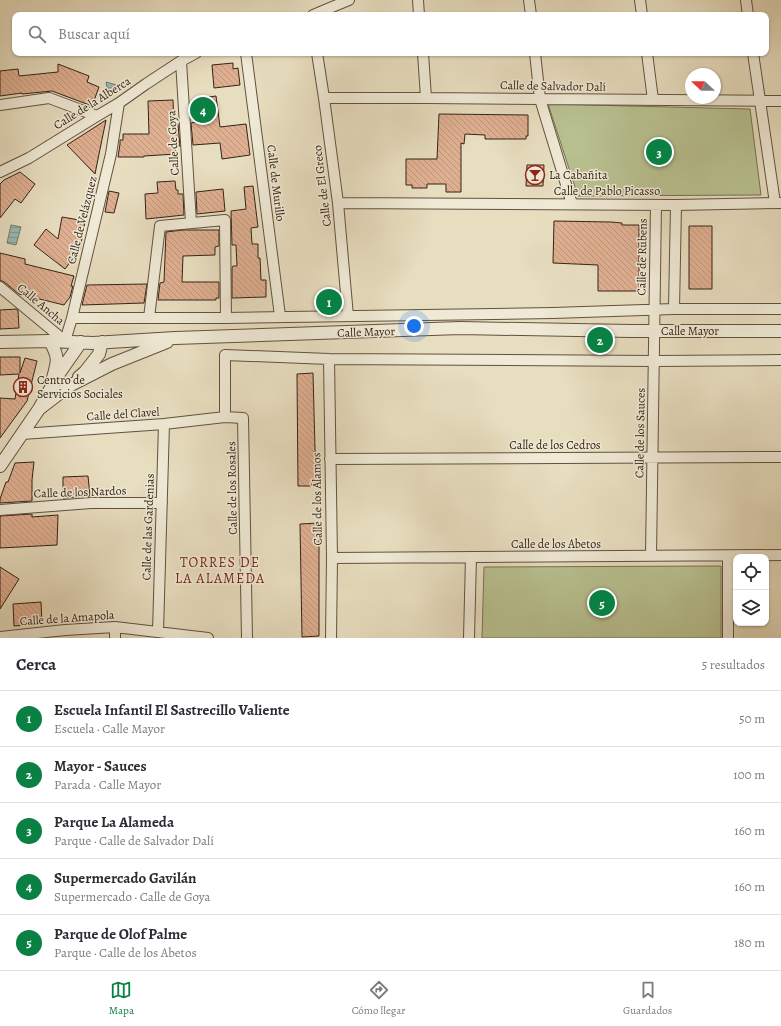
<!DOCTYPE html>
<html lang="es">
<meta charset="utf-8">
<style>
:root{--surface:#fff;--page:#f2f2f3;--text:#2b2b33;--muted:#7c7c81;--line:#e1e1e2;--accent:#0b8043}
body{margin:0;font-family:Alegreya,serif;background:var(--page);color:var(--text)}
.controls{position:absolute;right:12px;bottom:12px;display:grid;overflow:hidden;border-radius:8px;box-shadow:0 1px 3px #0004}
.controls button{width:36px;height:36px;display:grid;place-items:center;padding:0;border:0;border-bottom:1px solid var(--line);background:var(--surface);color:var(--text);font:20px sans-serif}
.compass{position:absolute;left:685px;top:68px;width:36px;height:36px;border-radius:50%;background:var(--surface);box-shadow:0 1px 3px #0004;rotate:292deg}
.you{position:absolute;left:414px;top:326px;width:14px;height:14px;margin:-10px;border:3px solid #fff;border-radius:50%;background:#1a73e8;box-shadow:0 0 0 6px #1a73e833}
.badge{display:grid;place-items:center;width:26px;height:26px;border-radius:50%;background:var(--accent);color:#fff;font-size:13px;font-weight:700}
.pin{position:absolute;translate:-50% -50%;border:2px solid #fff;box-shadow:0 1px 4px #0006}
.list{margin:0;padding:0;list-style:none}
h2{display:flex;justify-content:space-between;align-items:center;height:52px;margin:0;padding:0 16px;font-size:17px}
h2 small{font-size:13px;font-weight:400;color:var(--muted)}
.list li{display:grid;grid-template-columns:26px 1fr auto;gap:12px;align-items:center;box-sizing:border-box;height:56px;padding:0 16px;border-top:1px solid var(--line)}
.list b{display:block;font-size:15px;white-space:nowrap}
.list p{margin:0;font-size:13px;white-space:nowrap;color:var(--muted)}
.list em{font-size:13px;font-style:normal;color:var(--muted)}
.icon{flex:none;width:22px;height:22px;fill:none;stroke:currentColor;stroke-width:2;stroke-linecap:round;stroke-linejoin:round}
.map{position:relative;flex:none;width:781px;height:638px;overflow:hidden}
.search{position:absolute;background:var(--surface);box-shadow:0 1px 3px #0004;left:12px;right:12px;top:12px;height:44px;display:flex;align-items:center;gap:10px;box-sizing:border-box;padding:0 14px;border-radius:8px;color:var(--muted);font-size:15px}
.sheet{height:332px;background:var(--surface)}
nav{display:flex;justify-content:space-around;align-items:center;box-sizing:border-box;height:56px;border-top:1px solid var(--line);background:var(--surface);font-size:11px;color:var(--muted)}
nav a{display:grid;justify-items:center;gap:2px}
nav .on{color:var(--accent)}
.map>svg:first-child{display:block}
</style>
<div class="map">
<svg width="781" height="638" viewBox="0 0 781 638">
<defs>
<pattern id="water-rules" width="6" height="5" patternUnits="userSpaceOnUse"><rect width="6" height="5" fill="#97bbb3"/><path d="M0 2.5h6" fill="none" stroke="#83a099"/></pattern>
<pattern id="building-back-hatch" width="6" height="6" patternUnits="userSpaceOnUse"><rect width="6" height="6" fill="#dfaf91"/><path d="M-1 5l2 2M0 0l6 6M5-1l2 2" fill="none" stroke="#c0967c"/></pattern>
</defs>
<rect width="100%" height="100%" fill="#e7ddbf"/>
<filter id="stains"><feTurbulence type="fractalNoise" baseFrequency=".005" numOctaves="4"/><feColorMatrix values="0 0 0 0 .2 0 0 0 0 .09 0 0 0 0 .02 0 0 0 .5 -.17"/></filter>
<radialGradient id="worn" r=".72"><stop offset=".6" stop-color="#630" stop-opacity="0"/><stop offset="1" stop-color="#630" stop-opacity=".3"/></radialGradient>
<path fill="#b8c090" stroke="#767253" d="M548 104 750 109 761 195 578 196Z
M721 566V638H482L484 567Z"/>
<path fill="url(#water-rules)" stroke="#6f7e74" d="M106 82 120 86 108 94Z
M11 225 21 227 16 245 7 243Z"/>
<path fill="url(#building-back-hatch)" stroke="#342316" d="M233 63V69L238 68 240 85 214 88 212 65Z
M58 64 89 76 87 82 99 87 92 106 52 91 22 94V93L0 96V71L18 69 19 76 58 72Z
M216 96 220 127 246 124 250 155 222 159 220 143 193 145 191 123 197 122 195 99Z
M173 100 174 125 178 124 180 146H175L176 154 144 156V157H118L120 144V140H123V134H149L148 101Z
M439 114 528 115V136H526V139H485V135L465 134 464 144 461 143V192H446V184H427V188H412V185H406V159H437Z
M106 120 99 154 95 174 67 145Z
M527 165H544L543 186H526Z
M20 172 35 184 21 203 15 199 0 218V184L4 180Z
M175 181 176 190H178V194H183L184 215 146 219 145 194 158 193 157 182Z
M253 186 258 227 251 228 252 244H258V258H260L261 280H266V297L232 298V268L233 266H237L236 245H232L231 211 246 209 244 187Z
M223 189 225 211 197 214 196 192Z
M109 191 119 193 114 213 105 212Z
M62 217 85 221 80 249 65 269 34 245 46 229 58 239Z
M554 221 611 222 622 223V225H639V291H598V265L553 263Z
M689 226H712V289H689Z
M183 230H219V246L215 247V255L183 256 182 282H219V298H216V300H158L160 283 164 282 166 232Z
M0 253 25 259V264L74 276 71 286H73L70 297 64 305 19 294 4 282 0 280Z
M147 284 144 303 82 305 87 285Z
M17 309 18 311 19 328 0 329V310Z
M0 357H20V373L25 358 37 361 27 401 0 438V398L15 399 19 374 0 375Z
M313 373 316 486H298L297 374Z
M34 462 32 480V501L0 503V499L6 482H8L15 463Z
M88 476 90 496 63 498V477Z
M32 514V517L58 515 57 545 0 548V516Z
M319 523V636L302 637 300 524Z
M0 567 19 579 0 609Z
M41 602 42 624 14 626 13 604Z"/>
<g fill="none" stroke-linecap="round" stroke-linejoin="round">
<defs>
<path id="minor" d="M418 0 419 15
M529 0 531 15
M640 0 642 15
M746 0 748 15
M313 15 349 0
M246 53 280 316
M317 53 324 98 338 203 348 316
M423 53 426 98
M535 53 540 99 572 204
M647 53 653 100
M753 53 775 203
M181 61 191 223
M324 98H426L781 101
M0 105 49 98 97 116
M0 172 29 158 97 116 119 103 146 84 181 61 196 53
M338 203 676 205 781 203
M0 287 65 341 72 318 111 154 119 103
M674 309 676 205
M72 318H226L553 313 674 309H781
M149 318 160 226 225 220 226 318
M329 359 332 558 331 638
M22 434 164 424 225 417
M330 459 781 457
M0 510 91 503H162
M651 556 656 205
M728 556V638
M332 558 781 555
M158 632 164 424
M0 637 65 630 115 627 208 638
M115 638V627
M247 638 243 418 225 417V355L329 359 654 361 781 360
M469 638 471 557"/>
<path id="tertiary" d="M50 341C59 358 58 360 53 378
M0 342 50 341 93 343 175 338 460 328 631 331H781
M79 377 85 372 99 354 102 342
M39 409 69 386 112 364 167 342
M0 466 39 409 60 372 81 342"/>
</defs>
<use href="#minor" stroke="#615240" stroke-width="12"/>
<use href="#tertiary" stroke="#615240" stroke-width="14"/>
<use href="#minor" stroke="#efe9d5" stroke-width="10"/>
<use href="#tertiary" stroke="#efe9d5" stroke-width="12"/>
</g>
<defs>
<symbol id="bar-ring" viewBox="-11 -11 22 22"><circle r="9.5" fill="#efe9d5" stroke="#8f2418" stroke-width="1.5"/><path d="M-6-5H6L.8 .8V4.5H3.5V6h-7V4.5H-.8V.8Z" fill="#8f2418"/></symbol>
<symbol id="building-ring" viewBox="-11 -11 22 22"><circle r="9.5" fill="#efe9d5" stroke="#8f2418" stroke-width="1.5"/><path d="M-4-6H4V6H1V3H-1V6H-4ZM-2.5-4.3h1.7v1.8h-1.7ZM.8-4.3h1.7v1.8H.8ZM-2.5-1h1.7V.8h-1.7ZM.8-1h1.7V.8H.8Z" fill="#8f2418"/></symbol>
</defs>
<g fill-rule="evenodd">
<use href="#bar-ring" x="524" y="164" width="22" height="22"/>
<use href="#building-ring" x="12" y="376" width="22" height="22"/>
</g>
<g text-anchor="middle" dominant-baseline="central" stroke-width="3" stroke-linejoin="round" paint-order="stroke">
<g font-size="12" fill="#342316" stroke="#efe9d5">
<text transform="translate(553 86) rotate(1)">Calle de Salvador Dalí</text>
<text transform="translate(92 103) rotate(-32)">Calle de la Alberca</text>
<text transform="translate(173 143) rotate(-93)">Calle de Goya</text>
<text transform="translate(276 183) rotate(83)">Calle de Murillo</text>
<text transform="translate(322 186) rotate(-97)">Calle de El Greco</text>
<text x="607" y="191">Calle de Pablo Picasso</text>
<text transform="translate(82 220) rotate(-76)">Calle de Velázquez</text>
<text transform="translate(642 257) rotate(-89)">Calle de Rubens</text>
<text transform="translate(41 304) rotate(40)">Calle Ancha</text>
<text x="690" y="331">Calle Mayor</text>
<text transform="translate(366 332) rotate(-2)">Calle Mayor</text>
<text transform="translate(123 414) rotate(-4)">Calle del Clavel</text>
<text transform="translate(640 433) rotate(-89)">Calle de los Sauces</text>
<text x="555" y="445">Calle de los Cedros</text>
<text transform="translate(232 488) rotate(-91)">Calle de los Rosales</text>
<text transform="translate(80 492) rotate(-2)">Calle de los Nardos</text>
<text transform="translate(317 499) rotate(-91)">Calle de los Álamos</text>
<text transform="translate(148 527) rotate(-88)">Calle de las Gardenias</text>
<text x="556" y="544">Calle de los Abetos</text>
<text transform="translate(67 618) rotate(-4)">Calle de la Amapola</text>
</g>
<g font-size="12" fill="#342316" stroke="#efe9d5" text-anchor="start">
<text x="549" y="175">La Cabañita</text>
<text x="37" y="380">Centro de<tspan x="37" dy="14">Servicios Sociales</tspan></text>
</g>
<g font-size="14" letter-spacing="1" fill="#7a1f14" stroke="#efe9d5">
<text x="220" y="562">TORRES DE<tspan x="220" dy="16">LA ALAMEDA</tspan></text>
</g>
</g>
<rect width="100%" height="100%" filter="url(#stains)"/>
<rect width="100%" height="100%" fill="url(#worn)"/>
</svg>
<div class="controls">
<button><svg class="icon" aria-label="locate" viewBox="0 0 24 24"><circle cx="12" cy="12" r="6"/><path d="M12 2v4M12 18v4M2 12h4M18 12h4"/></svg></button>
<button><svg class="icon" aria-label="layers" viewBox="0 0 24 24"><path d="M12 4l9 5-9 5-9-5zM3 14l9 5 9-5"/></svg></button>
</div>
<svg class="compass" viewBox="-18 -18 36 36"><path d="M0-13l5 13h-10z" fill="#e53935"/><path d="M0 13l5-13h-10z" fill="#7c7c81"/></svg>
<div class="you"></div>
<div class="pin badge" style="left:329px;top:302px">1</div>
<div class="pin badge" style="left:600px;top:340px">2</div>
<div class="pin badge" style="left:659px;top:152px">3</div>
<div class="pin badge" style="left:203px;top:110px">4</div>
<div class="pin badge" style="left:602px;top:603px">5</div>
<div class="search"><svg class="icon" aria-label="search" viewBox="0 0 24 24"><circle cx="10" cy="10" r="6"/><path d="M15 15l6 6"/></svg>Buscar aquí</div>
</div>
<section class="sheet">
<h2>Cerca<small>5 resultados</small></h2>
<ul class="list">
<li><span class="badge">1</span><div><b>Escuela Infantil El Sastrecillo Valiente</b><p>Escuela · Calle Mayor</p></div><em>50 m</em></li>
<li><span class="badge">2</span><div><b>Mayor - Sauces</b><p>Parada · Calle Mayor</p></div><em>100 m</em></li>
<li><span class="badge">3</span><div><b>Parque La Alameda</b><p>Parque · Calle de Salvador Dalí</p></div><em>160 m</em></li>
<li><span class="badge">4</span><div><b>Supermercado Gavilán</b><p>Supermercado · Calle de Goya</p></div><em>160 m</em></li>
<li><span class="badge">5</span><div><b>Parque de Olof Palme</b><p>Parque · Calle de los Abetos</p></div><em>180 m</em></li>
</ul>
</section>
<nav>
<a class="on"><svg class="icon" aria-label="map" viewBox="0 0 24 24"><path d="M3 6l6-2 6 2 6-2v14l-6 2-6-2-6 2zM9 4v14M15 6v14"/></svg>Mapa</a>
<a><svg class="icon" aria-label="directions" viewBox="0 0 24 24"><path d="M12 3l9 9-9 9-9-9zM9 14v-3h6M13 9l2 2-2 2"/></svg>Cómo llegar</a>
<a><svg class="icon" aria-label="saved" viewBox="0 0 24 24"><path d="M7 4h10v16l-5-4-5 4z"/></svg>Guardados</a>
</nav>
